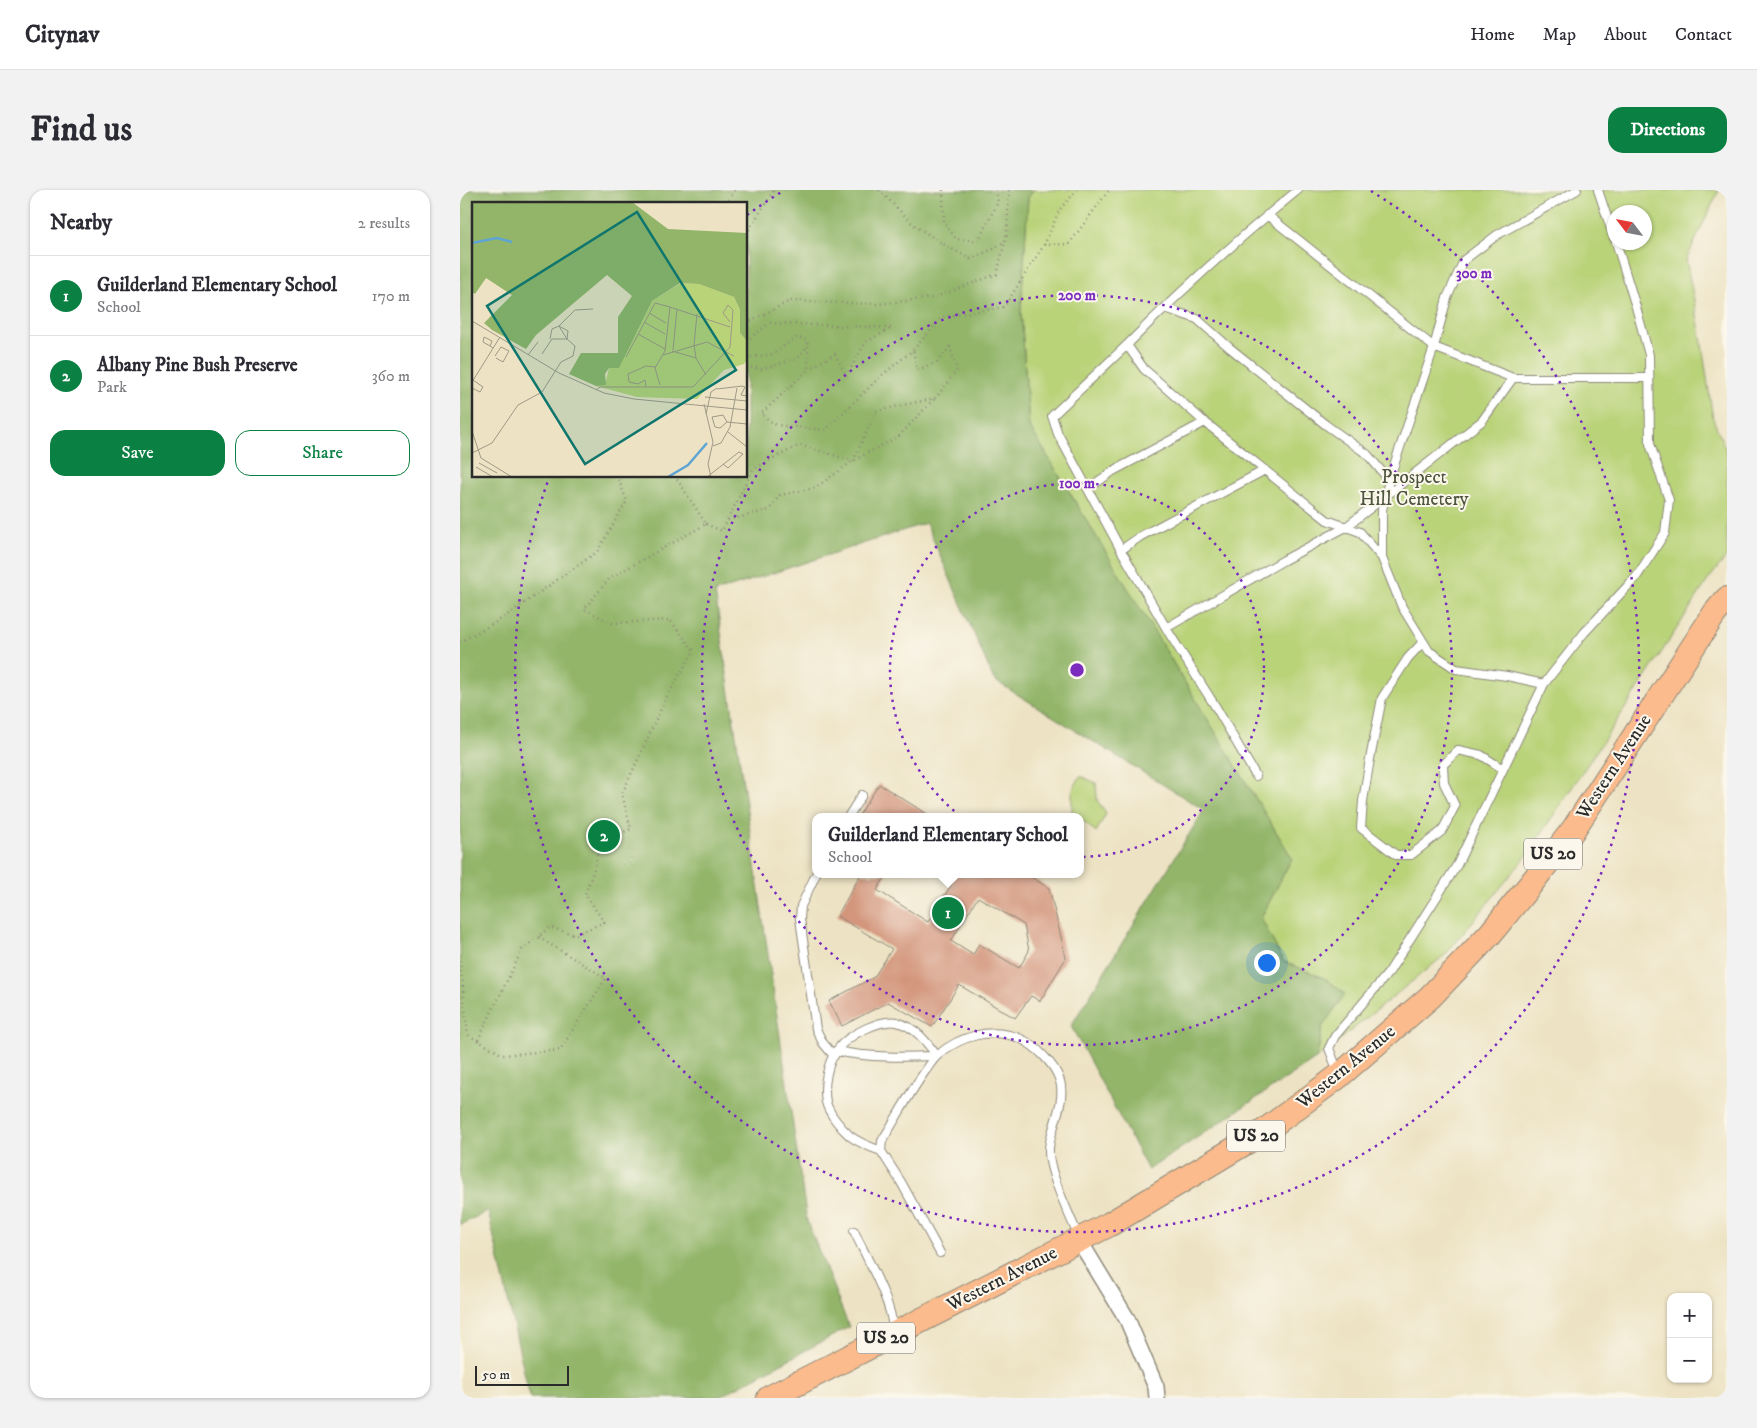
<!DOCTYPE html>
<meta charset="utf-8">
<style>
:root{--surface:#fff;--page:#f2f2f3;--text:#2b2b33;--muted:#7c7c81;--line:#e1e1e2;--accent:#0b8043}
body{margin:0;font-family:"IM FELL DW Pica",serif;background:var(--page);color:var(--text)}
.controls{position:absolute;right:15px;bottom:15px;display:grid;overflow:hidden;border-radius:10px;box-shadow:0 1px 4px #0004}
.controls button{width:45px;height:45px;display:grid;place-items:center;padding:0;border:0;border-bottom:1px solid var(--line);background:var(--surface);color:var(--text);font:25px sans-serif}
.compass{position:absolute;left:1147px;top:15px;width:45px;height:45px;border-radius:50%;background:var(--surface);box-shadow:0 1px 4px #0004;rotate:302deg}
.scale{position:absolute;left:15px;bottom:12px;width:94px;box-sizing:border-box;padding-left:5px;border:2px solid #2b2b2b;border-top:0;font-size:14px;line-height:18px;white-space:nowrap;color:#2b2b2b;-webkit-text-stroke:4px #fbf7ec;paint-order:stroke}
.you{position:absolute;left:806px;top:772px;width:18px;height:18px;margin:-12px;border:4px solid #fff;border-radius:50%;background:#1a73e8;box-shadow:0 0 0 8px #1a73e833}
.badge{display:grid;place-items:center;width:32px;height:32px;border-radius:50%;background:var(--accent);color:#fff;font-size:16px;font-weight:700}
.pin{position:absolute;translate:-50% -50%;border:2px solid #fff;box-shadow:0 1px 5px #0006}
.popup{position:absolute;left:352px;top:623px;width:272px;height:65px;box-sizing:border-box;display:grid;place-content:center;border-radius:10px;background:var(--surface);filter:drop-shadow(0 1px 4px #0005);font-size:16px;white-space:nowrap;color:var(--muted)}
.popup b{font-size:19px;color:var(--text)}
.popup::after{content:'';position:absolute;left:50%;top:100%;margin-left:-10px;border:10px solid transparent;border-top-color:var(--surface)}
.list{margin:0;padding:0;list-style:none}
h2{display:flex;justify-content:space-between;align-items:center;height:65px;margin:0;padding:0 20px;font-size:21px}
h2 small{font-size:16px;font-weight:400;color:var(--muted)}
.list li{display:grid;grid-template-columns:32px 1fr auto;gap:15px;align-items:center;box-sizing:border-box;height:80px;padding:0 20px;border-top:1px solid var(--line)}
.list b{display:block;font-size:19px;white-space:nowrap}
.list p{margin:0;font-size:16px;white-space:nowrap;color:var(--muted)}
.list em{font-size:16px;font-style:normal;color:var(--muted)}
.actions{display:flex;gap:10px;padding:15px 20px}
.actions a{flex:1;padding:11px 0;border:1px solid var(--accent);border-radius:15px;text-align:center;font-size:18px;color:var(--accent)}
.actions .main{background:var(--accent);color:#fff}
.map{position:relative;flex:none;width:1267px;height:1208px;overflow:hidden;border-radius:15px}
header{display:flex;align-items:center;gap:30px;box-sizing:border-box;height:70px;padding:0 25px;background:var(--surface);border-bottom:1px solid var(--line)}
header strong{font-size:24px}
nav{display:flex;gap:28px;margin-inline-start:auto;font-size:18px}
.intro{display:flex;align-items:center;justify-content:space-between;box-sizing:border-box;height:120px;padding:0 30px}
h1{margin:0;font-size:35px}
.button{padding:12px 22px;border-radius:15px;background:var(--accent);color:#fff;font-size:18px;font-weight:700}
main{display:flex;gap:30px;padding:0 30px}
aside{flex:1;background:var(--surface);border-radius:15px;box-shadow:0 1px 4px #0004}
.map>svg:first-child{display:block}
</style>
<header>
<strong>Citynav</strong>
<nav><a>Home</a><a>Map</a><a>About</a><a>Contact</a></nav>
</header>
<div class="intro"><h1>Find us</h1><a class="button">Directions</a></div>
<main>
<aside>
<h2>Nearby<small>2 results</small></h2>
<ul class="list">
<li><span class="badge">1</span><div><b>Guilderland Elementary School</b><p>School</p></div><em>170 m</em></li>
<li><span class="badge">2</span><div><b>Albany Pine Bush Preserve</b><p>Park</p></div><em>360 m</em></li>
</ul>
<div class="actions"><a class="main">Save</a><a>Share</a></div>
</aside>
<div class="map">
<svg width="1267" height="1208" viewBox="0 0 1267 1208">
<rect width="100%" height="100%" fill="#fbf7ec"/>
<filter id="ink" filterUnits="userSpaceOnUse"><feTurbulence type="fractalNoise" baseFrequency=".02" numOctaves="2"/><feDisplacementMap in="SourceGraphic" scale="10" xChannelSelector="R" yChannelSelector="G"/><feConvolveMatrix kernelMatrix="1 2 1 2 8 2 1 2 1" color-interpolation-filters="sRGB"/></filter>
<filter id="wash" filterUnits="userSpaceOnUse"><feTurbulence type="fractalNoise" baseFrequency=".0096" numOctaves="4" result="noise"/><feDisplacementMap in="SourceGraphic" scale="20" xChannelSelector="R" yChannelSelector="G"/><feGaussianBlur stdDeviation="1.12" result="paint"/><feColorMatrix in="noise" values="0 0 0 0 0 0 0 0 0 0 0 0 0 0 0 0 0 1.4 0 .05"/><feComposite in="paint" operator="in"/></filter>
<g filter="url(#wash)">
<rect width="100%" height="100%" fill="#ede3c4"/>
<path fill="#b9d379" stroke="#727f52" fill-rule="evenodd" d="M573 0H1259L1226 70 1240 141 1253 229 1267 263V366L1248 390 1174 505 1064 669 986 764 857 868 862 837 885 804 866 789 823 771 801 728 832 668 569 236 561 121 568 8ZM1154 22H1184V52H1154Z
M620 586 636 593 637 610 646 624 636 642 621 629 620 627 612 622V602Z"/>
<path fill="#92b569" stroke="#5e704a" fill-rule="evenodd" d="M0 0H573L568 8 561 121 569 236 832 668 801 728 823 771 866 789 885 804 862 837 857 868 688 980 611 836 744 620 534 490 466 333 255 402 347 1031 389 1137 257 1208H70L28 1021 0 1035ZM14 14H286V286H14Z"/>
<g id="blocks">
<path fill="#d3957c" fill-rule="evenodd" d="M419 594 472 627H398Z
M401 684H427L417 700 468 732 493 692 480 684H566L589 698 606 768 580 811 571 806 555 828 499 795 472 837 428 812 382 836 369 811 414 787 432 759 377 726ZM518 707 564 735 569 761 559 778 519 754 513 765 491 751Z"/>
</g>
</g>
<g filter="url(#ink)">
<use href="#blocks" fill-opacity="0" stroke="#8c8778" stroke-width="1"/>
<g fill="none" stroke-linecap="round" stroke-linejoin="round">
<defs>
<path id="lane" d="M838 0C778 49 721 100 667 155L684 179 741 229 867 330 900 342 922 368 942 417 969 461 996 479 1047 486 1084 494
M1138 0 1154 48
M807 25 974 157 1053 188H1189
M705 118 737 129 770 158 866 235 907 264 929 290
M667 155 592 226 598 244 661 360 709 443 757 519 796 586
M629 298 653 281 745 232
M661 360 681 346 805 280
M922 368V320L929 290 974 157 987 108 1004 70 1037 45 1117 0
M706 438 824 370 886 337 1022 231 1053 188
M963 452 948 468 922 508 910 569 903 611 901 638 936 665H951L982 641 995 616 984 593 983 575 998 560 1021 565 1043 579
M388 627 402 605
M356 684 341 716 340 729 356 839 363 853 374 866
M376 861C410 868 443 867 477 866
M878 882 869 858 875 846 929 782 997 675 1084 494 1124 443 1177 386 1205 343 1209 310 1190 254 1189 165 1176 117 1156 52
M421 961C410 957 399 953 390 946 381 938 369 924 366 912 363 896 367 873 377 860 384 850 396 843 407 838 416 834 427 830 437 832 455 837 466 851 477 866
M394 1041C404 1063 436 1119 432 1141
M480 1063 441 992 421 961 422 951C437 927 450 902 466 880 470 875 473 869 478 865 500 846 531 837 559 848 575 855 595 874 600 891 606 913 591 936 589 958 587 981 610 1025 619 1048"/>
<path id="street" d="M619 1050 667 1129 696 1197 697 1208"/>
<path id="primary" d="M309 1208 650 1034 803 942 879 886 970 807 1030 744 1070 695 1113 640 1255 423 1267 409"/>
</defs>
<use href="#lane" stroke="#8c8778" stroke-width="10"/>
<use href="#street" stroke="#8c8778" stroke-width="18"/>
<use href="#primary" stroke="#8c8778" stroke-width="26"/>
<path stroke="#8c8778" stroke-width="2.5" stroke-dasharray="1 4" stroke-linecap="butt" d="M419 0 454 35 483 54 510 69 533 59 544 52
M483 0 484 32 496 49 518 51 538 12 536 0
M266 14 275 0
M286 44 314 0
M584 55 609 54 649 0
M286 133 330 111 416 114 473 108 537 84 547 43 549 0
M286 151 310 133 432 138 406 152 386 186 375 164 349 179
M286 168 313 164 337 147 347 150 348 156
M286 177 301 179 337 169 348 156V180L301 224 316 235 365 240 421 186 453 160 482 127 544 117 584 55 600 19 617 0
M268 330 309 320 320 305 355 298 393 271 439 246 475 208
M246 334 262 341 293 279 340 255 393 271 416 221 476 208 497 180 490 157 477 172 457 180 453 160
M0 452 43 428 137 362 167 311 157 286
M0 771 8 845 43 865 100 860 146 788 78 747 90 737 115 745 144 732 125 704 135 677 140 652 171 639 162 604 206 508 234 461 210 430 152 433 124 419 150 388 246 334 215 286
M18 850 62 760 77 747"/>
<use href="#lane" stroke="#fff" stroke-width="8"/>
<use href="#street" stroke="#fff" stroke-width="15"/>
<use href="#primary" stroke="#fbbb8c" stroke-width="24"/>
</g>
</g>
<g fill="none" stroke="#7b2cbf" stroke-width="2.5" stroke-dasharray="2.5 5">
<circle cx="617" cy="480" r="187"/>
<circle cx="617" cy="480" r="375"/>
<path d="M287 25A562 562 0 0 1 323 1M911 1A562 562 0 1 1 89 288"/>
</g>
<g text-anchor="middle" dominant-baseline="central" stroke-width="4" stroke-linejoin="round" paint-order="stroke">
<g fill="#fbf7ec" stroke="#696865" stroke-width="1">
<rect x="1064" y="648.5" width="58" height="31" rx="4"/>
<rect x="767" y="930.5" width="58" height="31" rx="4"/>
<rect x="397" y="1132.5" width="58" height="31" rx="4"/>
</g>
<g font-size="18" font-weight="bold" fill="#2b2b2b">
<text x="1093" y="664">US 20</text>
<text x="796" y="946">US 20</text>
<text x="426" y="1148">US 20</text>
</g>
<g font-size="19" fill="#4e553e" stroke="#fbf7ec">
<text x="954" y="287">Prospect<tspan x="954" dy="22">Hill Cemetery</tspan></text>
</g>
<g font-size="19" fill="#2b2b2b" stroke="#fbf7ec">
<text transform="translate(1154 577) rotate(-57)">Western Avenue</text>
<text transform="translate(886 877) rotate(-39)">Western Avenue</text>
<text transform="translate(542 1089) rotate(-27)">Western Avenue</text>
</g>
</g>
<g transform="translate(12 12)">
<rect width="275" height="275" fill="#ede3c4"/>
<path d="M209 81 227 82 262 95 268 108V131L275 139V158L272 162 252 168 225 197 165 195 124 184 134 179 137 166 147 165 180 99Z" fill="#b9d379"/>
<path d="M0 0H160L196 27 275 31V139L268 131V108L262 95 227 82 208 81 180 99 147 166H137L133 172 134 183 124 184 97 172 109 151H146V115L160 94 135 73 64 133 54 147 20 128 12 121 40 93 14 76 3 92 0 90Z" fill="#92b569"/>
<path fill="none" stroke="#5ea5d4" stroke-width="2.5" d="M0 41 25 36 40 40M196 275 216 263 235 241"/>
<path fill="none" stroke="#9f9987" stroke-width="1" d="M177 111 194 121M225 112 222 143 224 156 234 173M0 119 87 171 132 191 162 197 275 208M172 120 193 132M87 124 103 108 121 107M87 124 95 137M166 132 193 147M78 137 80 127 87 124 96 129 95 137M18 144 20 139 12 135 11 140 18 144 21 146M201 148 205 107M200 149 224 156M56 153 66 140M191 153 235 140 262 154M23 154 29 145 37 149 31 160 24 156M154 155 183 101 198 105M0 180 28 135M188 183 183 166 193 149 198 105 258 125M174 185 173 178 166 182 157 180 156 172 174 164 184 165M0 186 8 190 11 185 1 178M245 187 270 184 273 185 269 193 275 194M124 188 128 185H221L258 145 261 108 256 103 251 111 258 120M233 195 275 199M232 202 241 240 236 262 239 275M234 212 239 190 245 186M255 220 248 226 243 225 240 215 251 213 255 220 275 222M0 229 9 256 40 275M256 230 275 245M241 244 249 241 258 225 265 186M0 251 20 241 46 203 70 190 89 160 101 154 103 144 95 137H80L70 152M7 261 25 271M4 265 21 275M235 275 267 250 271 252 256 266 251 262"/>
<path fill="#0f766e" fill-opacity="0.15" stroke="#0f766e" stroke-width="2.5" d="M165 10 264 168 113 262 15 104Z"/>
<rect width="275" height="275" fill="none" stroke="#2b2b2b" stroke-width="2.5"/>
</g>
<circle cx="617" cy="480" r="8" fill="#7b2cbf" stroke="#fbf7ec" stroke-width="2.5"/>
<g font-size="15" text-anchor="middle" font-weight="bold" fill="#7b2cbf" stroke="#fbf7ec" stroke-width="4" stroke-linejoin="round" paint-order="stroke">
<text x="1014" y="88">300 m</text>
<text x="617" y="110">200 m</text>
<text x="617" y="298">100 m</text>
</g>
</svg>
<div class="controls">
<button>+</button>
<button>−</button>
</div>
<svg class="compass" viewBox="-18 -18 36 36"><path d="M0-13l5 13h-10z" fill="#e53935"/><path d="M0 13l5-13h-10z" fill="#7c7c81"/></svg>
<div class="scale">50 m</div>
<div class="you"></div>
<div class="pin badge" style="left:488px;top:723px">1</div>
<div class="popup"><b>Guilderland Elementary School</b>School</div>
<div class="pin badge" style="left:144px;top:646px">2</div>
</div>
</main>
